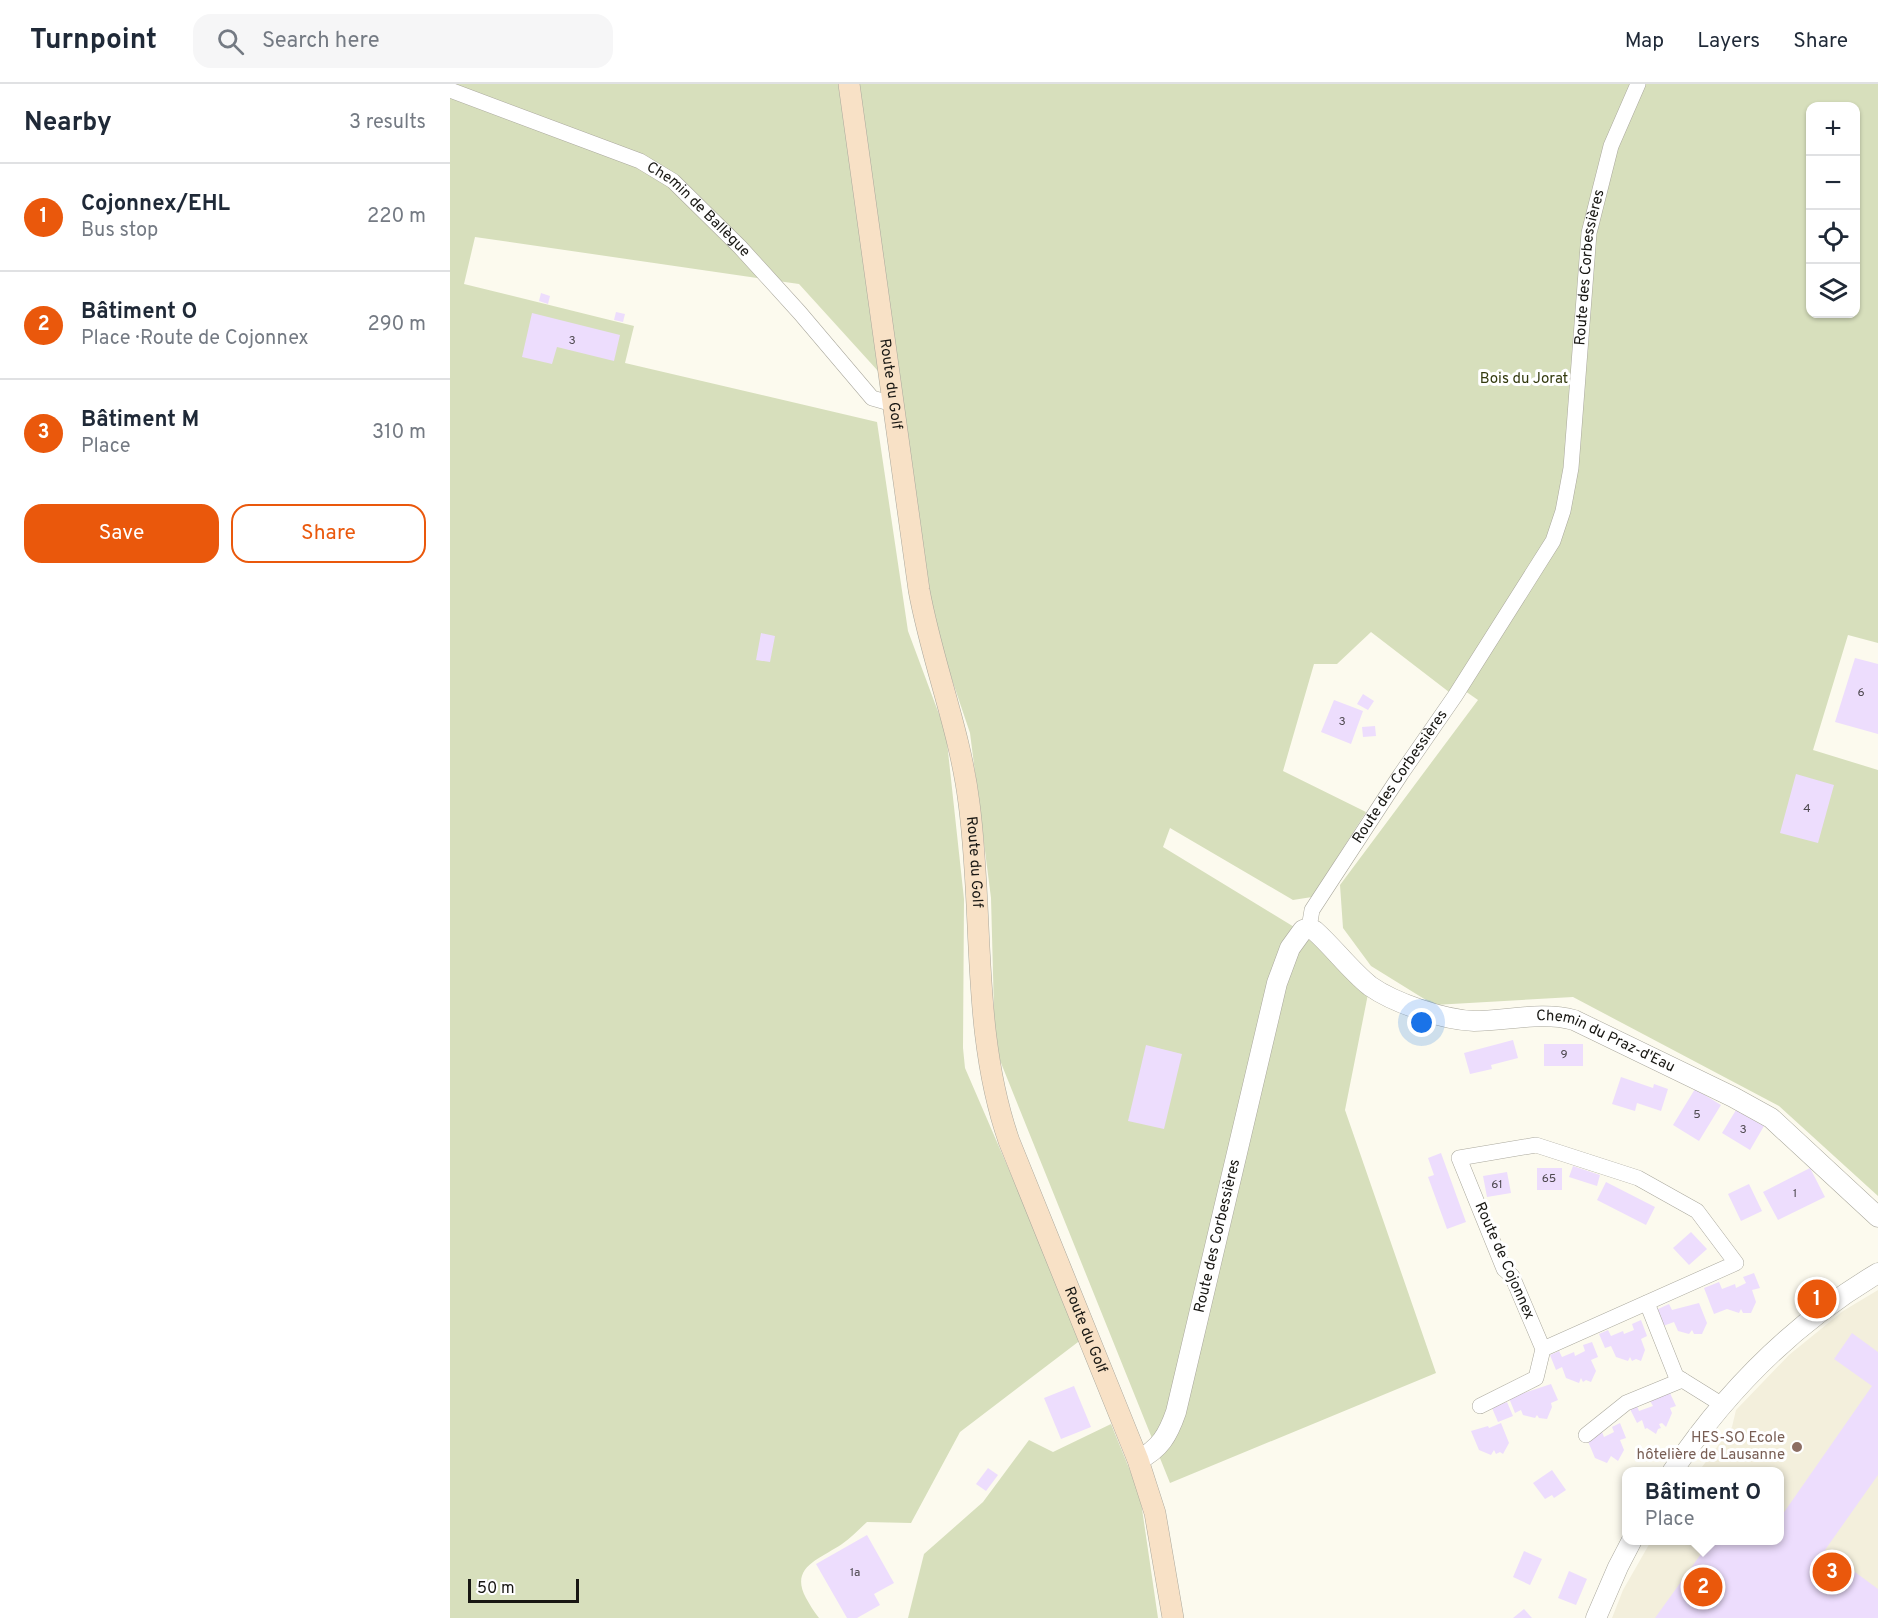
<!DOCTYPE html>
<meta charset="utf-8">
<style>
:root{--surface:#fff;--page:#f6f6f7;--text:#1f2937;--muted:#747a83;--line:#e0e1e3;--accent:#ea580c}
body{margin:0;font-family:Overpass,sans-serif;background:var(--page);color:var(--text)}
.controls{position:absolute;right:18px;top:18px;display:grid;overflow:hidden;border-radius:12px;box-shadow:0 2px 4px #0004}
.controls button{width:54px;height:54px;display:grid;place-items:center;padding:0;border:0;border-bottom:2px solid var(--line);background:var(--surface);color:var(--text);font:30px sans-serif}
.scale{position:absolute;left:18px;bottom:15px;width:111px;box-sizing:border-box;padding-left:6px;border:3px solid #181713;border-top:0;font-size:16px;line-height:21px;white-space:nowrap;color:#181713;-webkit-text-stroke:4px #fff;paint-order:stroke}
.you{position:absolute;left:972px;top:939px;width:21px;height:21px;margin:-15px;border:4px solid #fff;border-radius:50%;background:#1a73e8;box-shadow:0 0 0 9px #1a73e833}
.badge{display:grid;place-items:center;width:39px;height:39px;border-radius:50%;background:var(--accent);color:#fff;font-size:20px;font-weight:700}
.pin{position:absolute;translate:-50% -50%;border:3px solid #fff;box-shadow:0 2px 6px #0006}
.popup{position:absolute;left:1172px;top:1383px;width:162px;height:78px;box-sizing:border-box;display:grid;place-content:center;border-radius:12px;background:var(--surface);filter:drop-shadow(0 2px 4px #0005);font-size:20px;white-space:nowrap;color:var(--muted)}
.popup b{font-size:22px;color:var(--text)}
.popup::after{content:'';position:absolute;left:50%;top:100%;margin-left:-12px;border:12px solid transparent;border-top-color:var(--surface)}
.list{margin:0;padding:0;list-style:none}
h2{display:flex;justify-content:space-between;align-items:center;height:78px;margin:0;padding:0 24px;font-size:26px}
h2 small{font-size:20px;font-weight:400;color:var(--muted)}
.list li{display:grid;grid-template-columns:39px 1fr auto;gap:18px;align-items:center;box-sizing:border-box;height:108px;padding:0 24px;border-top:2px solid var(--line)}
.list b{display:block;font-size:22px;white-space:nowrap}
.list p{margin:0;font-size:20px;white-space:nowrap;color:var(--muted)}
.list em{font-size:20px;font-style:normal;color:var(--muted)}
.actions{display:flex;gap:12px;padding:18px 24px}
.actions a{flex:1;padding:14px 0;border:2px solid var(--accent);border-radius:18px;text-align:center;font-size:21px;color:var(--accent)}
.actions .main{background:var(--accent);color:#fff}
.icon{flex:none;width:33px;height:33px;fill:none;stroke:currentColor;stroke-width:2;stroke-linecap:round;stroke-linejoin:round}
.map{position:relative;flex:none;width:1428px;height:1534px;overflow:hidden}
header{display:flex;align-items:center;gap:36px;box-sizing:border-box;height:84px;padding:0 30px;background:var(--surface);border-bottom:2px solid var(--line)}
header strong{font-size:28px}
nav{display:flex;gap:33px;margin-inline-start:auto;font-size:21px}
.search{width:420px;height:54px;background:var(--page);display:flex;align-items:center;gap:15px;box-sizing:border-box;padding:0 21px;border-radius:18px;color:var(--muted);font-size:22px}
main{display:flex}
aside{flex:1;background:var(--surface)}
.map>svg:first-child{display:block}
</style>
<header>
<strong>Turnpoint</strong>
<div class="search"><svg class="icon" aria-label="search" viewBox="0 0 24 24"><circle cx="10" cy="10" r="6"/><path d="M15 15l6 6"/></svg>Search here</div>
<nav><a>Map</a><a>Layers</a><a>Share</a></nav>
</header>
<main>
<aside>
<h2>Nearby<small>3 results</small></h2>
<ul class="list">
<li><span class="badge">1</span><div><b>Cojonnex/EHL</b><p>Bus stop</p></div><em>220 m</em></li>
<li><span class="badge">2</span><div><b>Bâtiment O</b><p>Place · Route de Cojonnex</p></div><em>290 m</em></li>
<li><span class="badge">3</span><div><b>Bâtiment M</b><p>Place</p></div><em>310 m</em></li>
</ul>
<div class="actions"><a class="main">Save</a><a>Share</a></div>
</aside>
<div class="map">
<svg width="1428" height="1534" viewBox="0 0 1428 1534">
<rect width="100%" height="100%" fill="#fcfaee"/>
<path fill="#f3efdc" d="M1428 1206V1534H1162L1173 1506 1201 1457 1330 1456V1388L1249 1387 1282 1343 1286 1326 1339 1271 1393 1227Z"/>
<path fill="#d7dfbc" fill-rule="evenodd" d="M0 0H1428V559L1398 551 1363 666 1428 686V1112L1329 1022 1123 913 984 921 921 882 893 844 890 801 1028 616 1005 600 999 608 921 548 887 580H864L833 687 916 728 862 813 843 816 720 744 713 763 854 849 918 910 895 1026 986 1289 720 1399 545 964 541 814 520 649 484 542 448 309 349 200 25 153 14 200 184 242 175 279 427 338 458 547 496 649 514 815 513 964 515 984 632 1255 510 1348 461 1439 417 1438C409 1445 401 1454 392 1460 370 1475 339 1483 356 1514 360 1521 364 1528 369 1534H0ZM1360 22H1406V230H1360Z
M661 1340 690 1411 708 1534H458L474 1470 533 1418 579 1356 603 1368Z"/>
<path fill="#edddfd" d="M91 209 100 212 98 220 89 217Z
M166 228 175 230 173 238 164 236Z
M82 229 170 251 164 277 107 263 102 280 72 273Z
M311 549 325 552 320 578 306 576Z
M1405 574 1428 580V650L1385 638Z
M913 610 924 617 918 626 907 620Z
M884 616 913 627 901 660 871 648Z
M925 642 926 652 913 653 912 643Z
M1346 690 1384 701 1368 759 1330 749Z
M1063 956 1068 974 1041 981 1042 985 1020 990 1014 969Z
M1094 960H1133V982H1094Z
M696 961 732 970 714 1045 678 1037Z
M1171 993 1203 1004 1204 1000 1218 1005 1211 1027 1187 1019 1185 1027 1162 1020Z
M1245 1005 1271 1021 1249 1057 1223 1041Z
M1286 1026 1314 1042 1300 1066 1272 1049Z
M991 1069 1016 1138 997 1145 978 1093 984 1091 978 1074Z
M1123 1082 1150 1091 1147 1102 1119 1093Z
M1087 1084H1112V1106H1087Z
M1360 1084 1375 1113 1328 1136 1313 1108Z
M1057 1088 1061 1109 1037 1113 1033 1092Z
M1156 1098 1205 1123 1196 1141 1147 1116Z
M1299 1100 1312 1127 1291 1137 1278 1110Z
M1241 1148 1257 1165 1239 1181 1223 1164Z
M1304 1189 1310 1204 1302 1206 1306 1218 1301 1229H1293L1291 1225 1289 1229 1277 1225 1264 1230 1254 1204 1269 1198 1272 1205 1285 1200 1286 1204 1296 1199 1293 1193Z
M1249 1219 1257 1239 1252 1250H1244L1242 1246 1239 1250 1228 1247 1224 1238 1213 1242 1206 1226 1219 1220 1222 1226Z
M1191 1236 1197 1252 1191 1255 1195 1266 1191 1277 1186 1275 1182 1277 1180 1273 1178 1277 1166 1273 1161 1262 1155 1264 1149 1250 1158 1246 1161 1252 1173 1247 1174 1250 1184 1246 1182 1240Z
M1402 1249 1428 1268V1391L1375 1466 1428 1505V1534H1205L1261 1456H1330V1434L1422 1302 1384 1275Z
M1142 1258 1148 1273 1141 1276 1146 1287 1141 1298 1136 1296 1133 1298 1131 1294 1129 1299 1116 1294 1112 1283 1106 1286 1100 1271 1109 1267 1112 1273 1124 1268 1125 1272 1135 1267 1133 1261Z
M1101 1300 1108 1316 1101 1319 1102 1323 1097 1335 1089 1334 1087 1331 1085 1334 1073 1331 1071 1326 1065 1329 1059 1314Z
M624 1302 641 1343 611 1355 594 1314Z
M1219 1307 1226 1322 1220 1324 1222 1329 1216 1343 1212 1339 1209 1340 1211 1344 1208 1345 1206 1350 1197 1344 1195 1345 1192 1336 1187 1339 1180 1325 1187 1322 1189 1327 1203 1322 1200 1317Z
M1057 1318 1063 1332 1048 1338 1042 1324Z
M1051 1339 1059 1359 1053 1370 1050 1368 1046 1370 1044 1366 1041 1371 1029 1366 1021 1347 1038 1342 1039 1344Z
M1170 1339 1176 1354 1170 1356 1174 1366 1168 1377 1161 1372 1157 1379 1145 1374 1137 1355 1152 1348 1154 1353 1164 1348 1162 1343Z
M538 1384 548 1391 536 1407 526 1400Z
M1102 1386 1116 1406 1104 1414 1102 1411 1095 1415 1083 1399Z
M417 1451 444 1499 424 1510 430 1521 407 1534H397L366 1480Z
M1074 1467 1092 1475 1080 1501 1063 1493Z
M1119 1487 1137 1495 1126 1521 1108 1514Z
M1074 1525 1082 1534H1063Z"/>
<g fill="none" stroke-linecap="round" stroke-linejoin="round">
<defs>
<g id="minor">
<path id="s1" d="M0 6 190 77 223 97 290 163 350 229 422 314 443 320"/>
<path id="s2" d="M859 844 862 826 951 690 1005 612 1103 457 1113 427 1121 384 1139 149 1161 62 1188 0"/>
<path d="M1197 1219 1226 1292 1271 1320"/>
<path d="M1030 1322 1086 1294 1093 1265 1286 1179 1247 1127 1188 1094 1086 1061 1009 1074 1054 1185 1062 1192 1093 1265"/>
<path d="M1136 1351 1176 1319 1232 1296"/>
</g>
<g id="tertiary">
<path id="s3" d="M688 1376C710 1365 718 1351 726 1328L827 899 840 864 853 846 859 844 865 847C884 864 900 886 920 902 944 919 994 936 1024 937 1057 937 1092 927 1124 936L1283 1013 1321 1034 1428 1133"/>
<path d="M1222 1388C1276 1307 1344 1239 1428 1189"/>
<path d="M1146 1534 1168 1483 1182 1456"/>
</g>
<g id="secondary">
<path id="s4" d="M399 0 469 506C482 578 510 646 519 719 534 832 521 948 559 1057L688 1376 705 1429 723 1534"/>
</g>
</defs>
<use href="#minor" stroke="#aaa89d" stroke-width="16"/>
<use href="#tertiary" stroke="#aaa89d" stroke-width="21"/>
<use href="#secondary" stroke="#aaa89d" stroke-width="22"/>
<use href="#minor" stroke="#fff" stroke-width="15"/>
<use href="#tertiary" stroke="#fff" stroke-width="20"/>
<use href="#secondary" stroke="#f8e1c6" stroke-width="21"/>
</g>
<circle fill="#8d6e63" stroke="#fff" stroke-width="2" cx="1347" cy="1363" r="6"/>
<g text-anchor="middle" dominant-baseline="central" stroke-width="6" stroke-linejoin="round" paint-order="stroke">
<g font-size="12" fill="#4d484e">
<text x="122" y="257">3</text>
<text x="1411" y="609">6</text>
<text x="892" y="638">3</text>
<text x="1357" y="725">4</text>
<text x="1114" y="971">9</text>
<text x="1247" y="1031">5</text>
<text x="1293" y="1046">3</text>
<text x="1099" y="1095">65</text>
<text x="1047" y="1101">61</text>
<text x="1345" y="1110">1</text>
<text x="405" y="1489">1a</text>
</g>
<g font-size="15" fill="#181713" stroke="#fff">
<text stroke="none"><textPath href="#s1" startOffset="279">Chemin de Ballègue</textPath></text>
<text stroke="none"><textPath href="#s2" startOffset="736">Route des Corbessières</textPath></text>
<text stroke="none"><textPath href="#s4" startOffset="303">Route du Golf</textPath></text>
<text stroke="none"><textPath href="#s2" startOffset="178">Route des Corbessières</textPath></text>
<text stroke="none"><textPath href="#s4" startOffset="789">Route du Golf</textPath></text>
<text stroke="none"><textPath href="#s3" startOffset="902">Chemin du Praz-d'Eau</textPath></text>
<text stroke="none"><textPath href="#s3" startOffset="244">Route des Corbessières</textPath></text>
<text transform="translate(1054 1177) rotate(66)">Route de Cojonnex</text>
<text stroke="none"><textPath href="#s4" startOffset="1275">Route du Golf</textPath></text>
</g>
<g font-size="15" fill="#333a0e" stroke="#fff">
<text x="1074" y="295">Bois du Jorat</text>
</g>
<g font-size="15" fill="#785e54" stroke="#fff" text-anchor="end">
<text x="1335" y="1354">HES-SO Ecole<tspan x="1335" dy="17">hôtelière de Lausanne</tspan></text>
</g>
</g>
</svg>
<div class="controls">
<button>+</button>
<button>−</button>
<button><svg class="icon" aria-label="locate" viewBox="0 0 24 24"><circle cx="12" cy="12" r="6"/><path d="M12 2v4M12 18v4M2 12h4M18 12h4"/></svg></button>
<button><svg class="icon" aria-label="layers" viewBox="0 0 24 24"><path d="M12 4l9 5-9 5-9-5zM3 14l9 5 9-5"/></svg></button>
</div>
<div class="scale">50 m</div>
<div class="you"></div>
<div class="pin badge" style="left:1367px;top:1215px">1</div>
<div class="pin badge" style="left:1253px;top:1503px">2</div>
<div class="popup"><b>Bâtiment O</b>Place</div>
<div class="pin badge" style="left:1382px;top:1488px">3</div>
</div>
</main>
